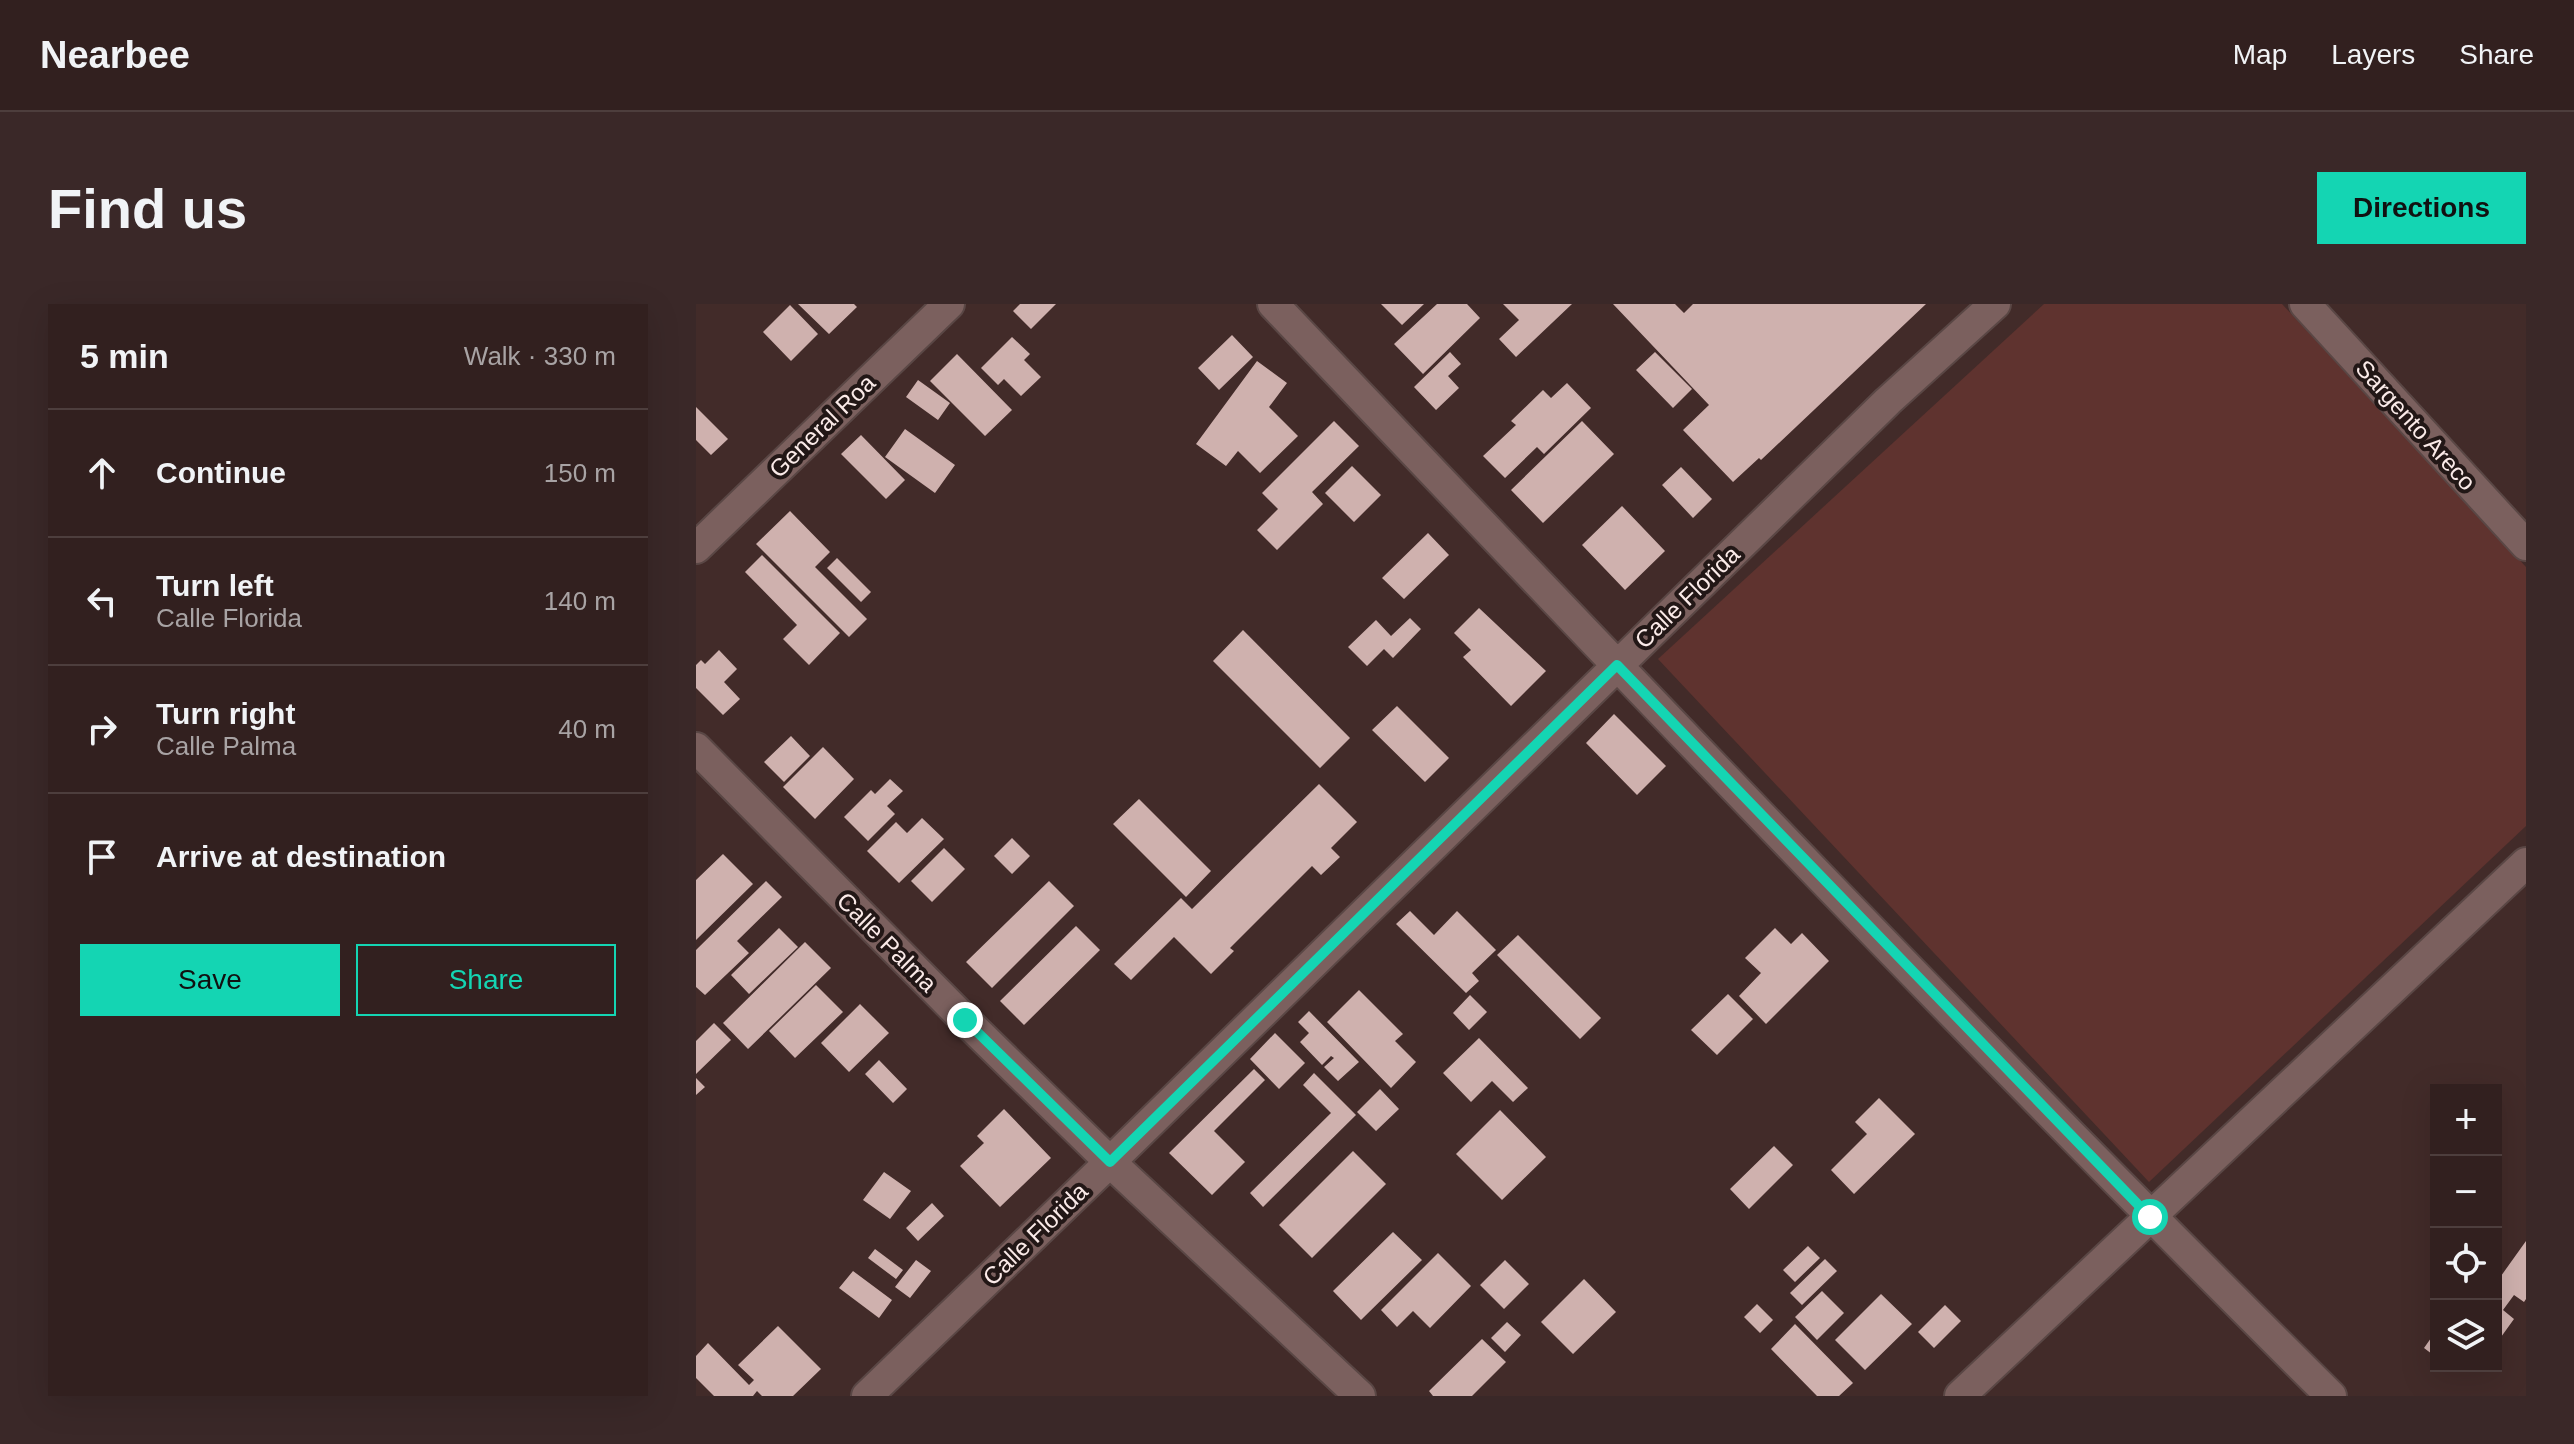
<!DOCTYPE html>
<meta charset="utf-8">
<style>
:root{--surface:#32201f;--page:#3a2828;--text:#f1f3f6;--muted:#a8a3a4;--line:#4d3e3d;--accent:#14d5b3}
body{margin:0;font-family:Helvetica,sans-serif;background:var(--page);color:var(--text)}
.controls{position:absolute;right:24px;bottom:24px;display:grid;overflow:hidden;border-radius:0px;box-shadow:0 8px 32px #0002}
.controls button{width:72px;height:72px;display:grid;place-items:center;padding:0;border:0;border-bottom:2px solid var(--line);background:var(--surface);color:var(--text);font:40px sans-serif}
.stop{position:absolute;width:24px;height:24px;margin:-18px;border:6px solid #14d5b3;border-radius:50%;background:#fff}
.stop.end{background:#14d5b3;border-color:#fff;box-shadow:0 2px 8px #0008}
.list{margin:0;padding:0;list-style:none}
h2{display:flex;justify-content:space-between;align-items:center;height:104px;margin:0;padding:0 32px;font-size:34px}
h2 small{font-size:26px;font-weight:400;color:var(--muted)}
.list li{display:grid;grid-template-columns:52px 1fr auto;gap:24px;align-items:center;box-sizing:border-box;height:128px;padding:0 32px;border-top:2px solid var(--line)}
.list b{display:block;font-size:30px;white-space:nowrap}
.list p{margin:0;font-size:26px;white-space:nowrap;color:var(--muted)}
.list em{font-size:26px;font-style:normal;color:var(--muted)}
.actions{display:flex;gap:16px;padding:24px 32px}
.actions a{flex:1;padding:18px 0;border:2px solid var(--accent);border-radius:0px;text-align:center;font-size:28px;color:var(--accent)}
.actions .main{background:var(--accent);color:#111}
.icon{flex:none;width:44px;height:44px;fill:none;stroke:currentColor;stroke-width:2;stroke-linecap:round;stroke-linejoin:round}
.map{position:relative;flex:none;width:1830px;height:1092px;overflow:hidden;border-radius:0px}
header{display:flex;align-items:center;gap:48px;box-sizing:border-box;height:112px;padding:0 40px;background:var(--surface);border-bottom:2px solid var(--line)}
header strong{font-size:38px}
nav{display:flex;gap:44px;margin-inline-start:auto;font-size:28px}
.intro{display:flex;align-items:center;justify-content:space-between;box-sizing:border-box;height:192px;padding:0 48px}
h1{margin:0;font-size:56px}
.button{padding:20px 36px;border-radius:0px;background:var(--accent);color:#111;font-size:28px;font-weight:700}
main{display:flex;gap:48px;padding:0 48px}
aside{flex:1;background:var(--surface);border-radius:0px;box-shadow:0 8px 32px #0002}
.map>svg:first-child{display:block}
</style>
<header>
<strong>Nearbee</strong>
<nav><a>Map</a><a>Layers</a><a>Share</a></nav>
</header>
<div class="intro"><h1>Find us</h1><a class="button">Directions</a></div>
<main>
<aside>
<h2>5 min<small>Walk · 330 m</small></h2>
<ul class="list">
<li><svg class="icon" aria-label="ahead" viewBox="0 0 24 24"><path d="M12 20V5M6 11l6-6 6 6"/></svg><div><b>Continue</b></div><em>150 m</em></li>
<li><svg class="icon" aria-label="left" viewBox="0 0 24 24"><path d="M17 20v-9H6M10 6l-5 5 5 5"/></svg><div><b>Turn left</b><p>Calle Florida</p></div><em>140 m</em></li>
<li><svg class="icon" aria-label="right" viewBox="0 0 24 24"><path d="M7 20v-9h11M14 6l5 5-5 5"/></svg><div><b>Turn right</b><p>Calle Palma</p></div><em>40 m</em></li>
<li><svg class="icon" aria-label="arrive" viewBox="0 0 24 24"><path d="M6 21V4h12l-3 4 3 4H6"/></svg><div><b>Arrive at destination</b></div></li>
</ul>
<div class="actions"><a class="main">Save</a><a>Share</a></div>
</aside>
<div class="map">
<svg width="1830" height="1092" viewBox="0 0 1830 1092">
<rect width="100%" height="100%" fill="#422b29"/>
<path fill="#5f332f" d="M1348 0H1586L1830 263V522L1453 878 962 355Z"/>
<path fill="#cfb1ae" d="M102 0H158L161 3 133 30Z
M324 0H360L335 25 317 7Z
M685 0H728L706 21Z
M741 0H771L784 14 727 70 698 40Z
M807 0H876L820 53 803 35 823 16Z
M917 0H979L988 9 997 0H1230L1065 156 1063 154 1037 178 987 126 1013 101Z
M94 1 122 30 95 57 67 28Z
M536 31 557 53 523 86 502 64Z
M316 33 334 50 328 56 345 73 325 92 308 75 302 81 285 64Z
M754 48 765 60 752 72 763 84 740 106 718 83Z
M959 48 996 85 977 104 940 66Z
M261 50 316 106 289 132 234 77Z
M561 57 591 79 573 103 602 132 564 169 542 147 530 162 500 140Z
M222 76 254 99 242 116 210 93Z
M871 79 895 104 848 150 841 143 809 174 787 152 820 121 815 117 847 86 855 94Z
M0 103 32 135 15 151 0 136Z
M638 117 663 142 616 188 627 200 581 246 561 226 582 205 566 189Z
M886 117 918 150 847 219 815 186Z
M209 125 259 161 239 189 189 153Z
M165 131 209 176 190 195 145 150Z
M656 162 685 191 658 218 629 189Z
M985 163 1016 195 997 214 966 181Z
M926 202 969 247 929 286 886 241Z
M94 207 134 248 119 263 171 315 153 333 60 240Z
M732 229 753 251 708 295 686 274Z
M66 251 144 329 113 361 87 335 101 321 49 268Z
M141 254 175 288 165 298 131 264Z
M783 304 850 367 815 402 767 353 775 346 758 329Z
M714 314 725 325 697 354 688 345 671 362 652 343 680 316 695 332Z
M547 326 654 434 624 464 517 357Z
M23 346 41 365 28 378 44 395 27 411 0 384V361L5 356 9 360Z
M701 402 753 454 729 478 676 426Z
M918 410 970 462 941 491 890 439Z
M95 432 114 452 88 478 68 458Z
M127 443 158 475 119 515 87 483Z
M194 475 207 487 191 502 199 510 172 537 148 513 175 486 179 490Z
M623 480 661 518 635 544 644 553 625 571 616 562 534 644 538 647 515 670 478 633 435 676 418 660 485 594 496 605Z
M443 495 515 567 490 593 417 520Z
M226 514 248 535 203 579 171 547 200 518 211 529Z
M316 534 334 552 316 570 298 552Z
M248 544 269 565 236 598 215 577Z
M27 550 57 580 0 636V576Z
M70 577 86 593 41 637 53 649 9 691 0 683V646Z
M353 577 378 602 296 684 270 658Z
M714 607 738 631 761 607 800 646 776 669 783 677 770 689 700 620Z
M380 622 404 646 328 721 304 697Z
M83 624 102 643 53 690 35 671Z
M1079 624 1095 640 1106 629 1133 657 1070 720 1043 692 1065 669 1049 654Z
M822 631 905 714 884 735 801 651Z
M109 638 135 664 52 745 27 719Z
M120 681 147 708 99 754 73 727Z
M663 686 707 730 699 737 720 758 695 784 631 718Z
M1032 690 1057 715 1021 751 995 726Z
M774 691 791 708 773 726 757 709Z
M164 700 193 729 153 768 125 739Z
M613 707 663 758 642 777 628 763 638 754 635 752 626 761 604 738 613 729 602 718Z
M18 719 35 736 0 770V737Z
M579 729 609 759 583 785 554 755Z
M783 734 832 784 817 798 796 777 775 798 747 769Z
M183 756 211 785 197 799 169 770Z
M558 765 569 776 518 827 549 858 516 891 473 849Z
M618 769 660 811 567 903 554 889 635 809 607 781Z
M0 774 9 783 0 791Z
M684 785 703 805 680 827 661 808Z
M1183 794 1219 830 1158 890 1135 866 1171 830 1159 818Z
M308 805 355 854 304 903 264 862 288 839 281 832Z
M804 806 850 853 806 896 760 850Z
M1078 842 1097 861 1053 905 1034 885Z
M657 847 690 880 616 954 583 921Z
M188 868 215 887 194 915 167 896Z
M236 899 248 912 222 937 210 924Z
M697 928 726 956 665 1016 637 987Z
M1830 937V995L1828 998 1818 991 1807 1006 1818 1015 1800 1040V969L1805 972Z
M1112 942 1124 954 1099 978 1087 966Z
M179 945 207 966 200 975 172 954Z
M742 949 775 982 734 1024 717 1007 701 1023 685 1006Z
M1129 955 1141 967 1106 1001 1094 989Z
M220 956 235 967 214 994 199 983Z
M809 956 833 980 808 1005 784 981Z
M157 967 196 996 183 1014 143 984Z
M888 975 920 1008 877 1050 845 1018Z
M1126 987 1148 1009 1121 1036 1099 1013Z
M1185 990 1216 1020 1169 1066 1139 1036Z
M1061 1000 1077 1016 1064 1029 1048 1013Z
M1249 1001 1265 1017 1238 1044 1222 1028Z
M811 1018 825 1031 809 1048 795 1034Z
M1099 1020 1157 1079 1143 1092H1121L1075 1045Z
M82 1022 125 1065 97 1092H66L61 1087 57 1092H18L0 1074V1052L12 1039 53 1081 58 1076 42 1061Z
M1740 1027V1053L1728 1044Z
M786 1035 810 1058 776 1092H737L733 1087Z"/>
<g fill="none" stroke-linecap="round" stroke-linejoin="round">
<defs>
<path id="street" d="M577 0C926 367 1275 735 1635 1092
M1609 0 1830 241
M0 244 253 0
M0 444 269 716 414 858 664 1092
M171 1092 414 858 1192 97 1299 0
M1264 1092 1830 559"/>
</defs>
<use href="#street" stroke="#5a4745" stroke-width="34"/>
<use href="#street" stroke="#7b605e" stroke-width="30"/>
</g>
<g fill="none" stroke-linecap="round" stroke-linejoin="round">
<path stroke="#14d5b3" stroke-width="10" d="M269 716 414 858 921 361 1454 913"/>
</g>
<g text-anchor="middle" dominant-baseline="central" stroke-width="8" stroke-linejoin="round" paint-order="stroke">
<g font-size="24" fill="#faeae8" stroke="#221716">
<text transform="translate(1720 121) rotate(48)">Sargento Areco</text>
<text transform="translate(126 122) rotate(-44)">General Roa</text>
<text transform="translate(991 293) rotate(-44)">Calle Florida</text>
<text transform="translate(191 638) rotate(45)">Calle Palma</text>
<text transform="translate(339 930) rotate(-44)">Calle Florida</text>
</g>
</g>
</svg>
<div class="controls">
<button>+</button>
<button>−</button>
<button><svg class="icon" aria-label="locate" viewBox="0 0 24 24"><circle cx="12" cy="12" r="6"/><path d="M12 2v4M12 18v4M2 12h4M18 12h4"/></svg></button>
<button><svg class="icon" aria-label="layers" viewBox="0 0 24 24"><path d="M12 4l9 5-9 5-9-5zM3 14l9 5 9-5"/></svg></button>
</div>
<div class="stop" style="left:1454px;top:913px"></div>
<div class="stop end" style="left:269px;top:716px"></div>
</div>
</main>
